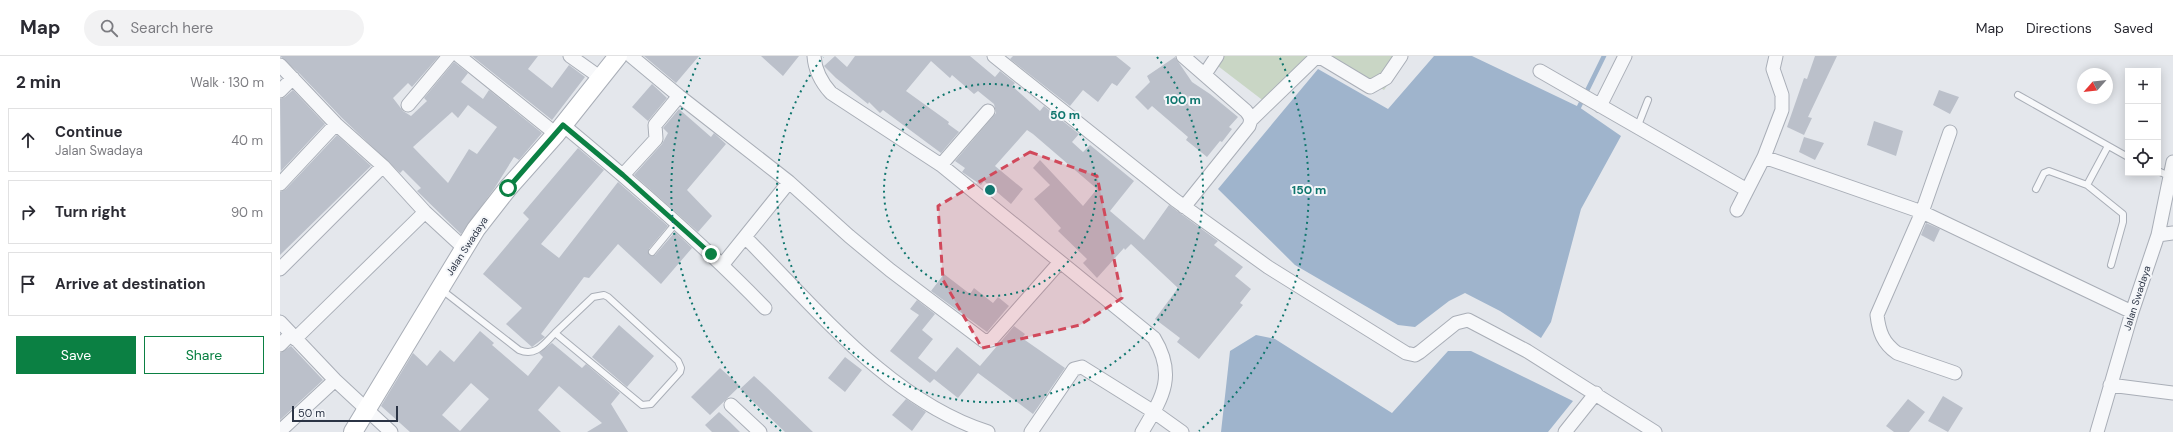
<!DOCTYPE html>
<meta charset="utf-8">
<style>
:root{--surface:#fff;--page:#f2f2f3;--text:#2b2b33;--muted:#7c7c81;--line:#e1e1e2;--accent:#0b8043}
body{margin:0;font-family:"DM Sans",sans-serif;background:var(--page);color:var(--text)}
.controls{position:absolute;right:12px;top:12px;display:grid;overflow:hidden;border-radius:0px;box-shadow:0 2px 10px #0003}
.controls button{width:36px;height:36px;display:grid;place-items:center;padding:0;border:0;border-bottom:1px solid var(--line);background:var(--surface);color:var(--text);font:20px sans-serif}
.compass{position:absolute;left:1797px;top:12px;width:36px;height:36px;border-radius:50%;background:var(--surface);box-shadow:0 2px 10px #0003;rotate:243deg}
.scale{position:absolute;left:12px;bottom:10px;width:106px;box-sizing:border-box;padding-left:4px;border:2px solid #2b3445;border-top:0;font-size:11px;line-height:14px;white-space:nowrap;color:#2b3445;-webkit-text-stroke:3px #f4f6f9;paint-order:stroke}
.stop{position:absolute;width:12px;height:12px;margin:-9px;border:3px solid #0b8043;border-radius:50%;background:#fff}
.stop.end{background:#0b8043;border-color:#fff;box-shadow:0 1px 4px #0008}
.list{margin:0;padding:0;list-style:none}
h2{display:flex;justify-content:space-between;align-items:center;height:52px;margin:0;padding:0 16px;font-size:17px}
h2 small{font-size:13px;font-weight:400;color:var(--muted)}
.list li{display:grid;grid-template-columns:26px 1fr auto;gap:12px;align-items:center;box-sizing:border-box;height:64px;margin:0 8px 8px;padding:0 8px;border:1px solid var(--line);border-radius:0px}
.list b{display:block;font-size:15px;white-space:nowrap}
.list p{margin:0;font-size:13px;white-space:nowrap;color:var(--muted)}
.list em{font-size:13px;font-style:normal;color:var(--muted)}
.actions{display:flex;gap:8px;padding:12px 16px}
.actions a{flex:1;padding:9px 0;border:1px solid var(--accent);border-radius:0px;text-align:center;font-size:14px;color:var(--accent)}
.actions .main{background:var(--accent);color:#fff}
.icon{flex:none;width:22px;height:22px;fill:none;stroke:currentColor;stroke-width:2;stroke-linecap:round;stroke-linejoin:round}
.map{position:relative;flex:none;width:1893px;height:376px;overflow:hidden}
header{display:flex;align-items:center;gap:24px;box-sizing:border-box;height:56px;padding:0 20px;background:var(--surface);border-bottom:1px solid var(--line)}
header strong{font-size:19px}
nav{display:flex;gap:22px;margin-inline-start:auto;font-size:14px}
.search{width:280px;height:36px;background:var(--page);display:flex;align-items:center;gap:10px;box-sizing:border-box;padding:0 14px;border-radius:22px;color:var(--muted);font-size:15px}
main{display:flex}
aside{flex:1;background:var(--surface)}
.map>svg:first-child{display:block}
</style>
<header>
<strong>Map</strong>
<div class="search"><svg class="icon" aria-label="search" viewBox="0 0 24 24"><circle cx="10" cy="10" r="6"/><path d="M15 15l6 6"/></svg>Search here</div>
<nav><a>Map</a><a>Directions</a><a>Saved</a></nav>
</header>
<main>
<aside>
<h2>2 min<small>Walk · 130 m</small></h2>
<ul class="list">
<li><svg class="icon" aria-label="ahead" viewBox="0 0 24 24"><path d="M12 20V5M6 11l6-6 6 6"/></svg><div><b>Continue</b><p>Jalan Swadaya</p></div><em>40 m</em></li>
<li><svg class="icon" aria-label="right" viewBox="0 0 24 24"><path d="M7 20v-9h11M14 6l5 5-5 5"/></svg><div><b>Turn right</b></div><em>90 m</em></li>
<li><svg class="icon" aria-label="arrive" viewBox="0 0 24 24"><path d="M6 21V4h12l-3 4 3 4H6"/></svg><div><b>Arrive at destination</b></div></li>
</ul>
<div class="actions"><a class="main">Save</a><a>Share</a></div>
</aside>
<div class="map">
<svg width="1893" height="376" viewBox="0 0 1893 376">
<rect width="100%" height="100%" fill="#e4e7ec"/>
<path fill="#c9d6c5" d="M940 0H1029L985 46 934 7Z
M1045 0H1127L1104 34Z"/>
<path fill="#9fb4cc" d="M1154 0H1192L1299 51 1341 80 1301 153 1271 266 1261 282 1220 255 1185 237 1169 245 1135 271 1118 269 1015 209 938 133 1038 13 1108 53Z
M976 279 995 283 1112 357 1168 295H1191L1293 345 1268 376H941L950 295Z"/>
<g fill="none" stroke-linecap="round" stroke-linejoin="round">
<path stroke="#9fb4cc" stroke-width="4.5" d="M1299 51 1324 0"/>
</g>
<path fill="#bbc0ca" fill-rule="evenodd" d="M0 0H159L132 31 128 27 113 42 123 55 131 60 147 45 144 42 174 6 188 17 181 26 203 43 209 34 262 77 239 104 234 101 214 133 181 178 137 135 141 132 123 114 120 117 62 62 19 17ZM188 49 217 71 197 98 189 93 168 127 133 91 172 56 178 62Z
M192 0H258L248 13 272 32 289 9 305 21 272 64Z
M364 0H419L396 27Z
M481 0H519L503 20Z
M555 0 567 11 575 0H690L715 21 720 15 735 27 732 30 760 55 764 50 799 78 792 86 803 96 810 89 854 125 830 155 864 184 889 149 938 185 934 189 963 211 955 220 971 233 960 247 963 249 919 303 897 286 900 282 875 263 898 232 851 188 845 194 844 192 817 222 803 207 807 203 778 175 781 172 754 143 770 129 753 112 760 104 803 150 817 133 753 78 747 74 715 110 743 133 731 148 704 125 701 129 685 118 682 116 685 112 675 105 716 57 714 48 698 35 694 38 672 19 670 22 651 5 626 35 669 66 668 68 679 76 661 97 603 54 600 57 589 46 588 48 556 22 544 10Z
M733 0H836L851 12 837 30 832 27 818 46 803 34 790 50 730 3Z
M1535 0H1557L1528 61 1532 62 1524 79 1507 71 1524 22 1527 23Z
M895 1 912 26 930 38 958 61 949 71 952 73 942 86 940 85 927 101 906 84 908 81 872 50 868 54 855 41 870 26 867 20Z
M372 28 387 42 368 65 352 51Z
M13 34 45 68 1 115 0 43 5 41Z
M1659 34 1679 41 1670 58 1653 49Z
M399 53 431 81 434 77 446 88 407 134 432 160 418 176 354 119 382 88 388 77 383 72Z
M1594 65 1623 75 1616 100 1587 89Z
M57 79 91 110 0 199V136L6 133Z
M1524 81 1544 87 1535 104 1519 96Z
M298 92 324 114 261 188 279 202 338 126 388 170 369 193V199H375L395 176 412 192 381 228 338 188 309 222 304 221 261 278 265 281 252 291 226 268 242 252 203 218 249 163 243 157Z
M1646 167 1660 173 1654 186 1641 179Z
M664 218 690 238 694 232 713 247 718 241 729 250 707 276 651 235Z
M637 244 655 258 642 274 653 283 638 302 656 316 677 291 700 310 734 270 745 278 742 282 785 312 753 358 698 317 678 342 654 323 650 327 610 295 639 259 630 253Z
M339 269 374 300 347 331 312 301Z
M200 275 214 287 212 289 248 320 263 301 259 297 272 287 302 312 306 308 340 337 331 348 348 376H307L322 367 279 330 258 354 281 376H130L101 350 133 297 147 310 160 294 174 306ZM191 327 209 343 180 375 162 359Z
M11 290 43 324 0 364V297Z
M565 301 582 314 565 336 548 322Z
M440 312 460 330 430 359 411 341Z
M474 320 485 330 533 376H505L460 333Z
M1663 340 1683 352 1668 376 1648 365Z
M626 343 646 356 632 375 612 359Z
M1628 343 1645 356 1629 376H1614L1606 370Z
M439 356 450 366 460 376H432L425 369Z"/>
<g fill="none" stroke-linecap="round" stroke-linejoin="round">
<defs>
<path id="lane" d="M1738 39 1848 101
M1357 72 1368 44
M1878 115 1889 120
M1807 129 1843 158V166L1831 209
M1756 133 1764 117 1769 115 1807 129 1828 90
M372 196 396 167
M162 234 239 294C256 301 264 288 275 277L362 349 371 348 400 316 401 312 398 305 328 241 324 239 313 241 275 277"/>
<path id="street" d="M179 0 276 78
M290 0 321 22
M351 0 399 40 509 126 569 180 610 214 704 285 711 284 780 206
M534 0C535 15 541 26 551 37L661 109 874 282C897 320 882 342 862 376
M714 0 895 144 988 211 1126 297 1135 299 1140 296 1176 267 1188 264 1247 295 1375 376
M903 0 966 55C970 60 972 63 969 70L904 151
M0 9 56 68 103 110 145 156 184 192
M1260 15 1467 134
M925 18 937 0
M0 35 13 22
M128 49 169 0
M1320 50 1345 0
M971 64 1034 3 1040 1 1090 31 1106 22 1121 0
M283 69C353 127 422 187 485 252
M1670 76 1642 156 1597 259C1599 276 1603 287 1617 297L1675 317
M1484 101 1642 156 1852 256
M661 109 708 55
M343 119 376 83 375 69 399 40
M0 128 56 68
M1457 154 1484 101 1502 54V39L1493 13 1496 0
M1878 179 1893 177
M465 181C535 251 610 345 708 376
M443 208 509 126
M0 213 103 110
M0 266 55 324 111 376
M15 283 145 156
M0 289 11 278
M1830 329 1893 337
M451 349 480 376
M0 375 55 324
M751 376 794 313 802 311 874 356 902 376
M1285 376 1316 337
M1817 376 1852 256 1878 179 1893 106"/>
<path id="secondary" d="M73 376 196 173 228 132 276 78 338 0"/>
</defs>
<use href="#lane" stroke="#a9aeb7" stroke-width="8"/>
<use href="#street" stroke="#a9aeb7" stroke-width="15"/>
<use href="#secondary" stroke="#a9aeb7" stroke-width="20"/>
<use href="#lane" stroke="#f7f8fa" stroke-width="6"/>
<use href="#street" stroke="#f7f8fa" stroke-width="13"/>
<use href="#secondary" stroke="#fff" stroke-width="18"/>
</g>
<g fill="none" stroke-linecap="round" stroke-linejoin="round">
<path stroke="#0b8043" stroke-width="5" d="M228 132 283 69 343 119 431 198"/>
</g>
<path fill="#d1495b" fill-opacity="0.2" stroke="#d1495b" stroke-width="3" stroke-dasharray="8 5" stroke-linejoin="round" d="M750 96 817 120 842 242 800 269 702 292 663 224 658 150Z"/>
<g fill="none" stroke="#0f766e" stroke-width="2" stroke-dasharray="2 4">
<circle cx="710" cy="134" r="106"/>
<path d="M877 1A213 213 0 1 1 543 1"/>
<path d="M501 375A319 319 0 0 1 420 2M1000 2A319 319 0 0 1 919 375"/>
</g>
<g text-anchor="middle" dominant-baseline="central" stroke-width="4" stroke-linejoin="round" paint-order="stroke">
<g font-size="10" fill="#2b3445" stroke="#f4f6f9">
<text transform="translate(187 190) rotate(-57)">Jalan Swadaya</text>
<text transform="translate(1857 242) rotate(-72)">Jalan Swadaya</text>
</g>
</g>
<circle cx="710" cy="134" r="6" fill="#0f766e" stroke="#f4f6f9" stroke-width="2"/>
<g font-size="12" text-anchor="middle" font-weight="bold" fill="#0f766e" stroke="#f4f6f9" stroke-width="4" stroke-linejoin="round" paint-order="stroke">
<text x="903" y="48">100 m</text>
<text x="785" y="63">50 m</text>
<text x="1029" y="138">150 m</text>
</g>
</svg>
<div class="controls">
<button>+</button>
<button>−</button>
<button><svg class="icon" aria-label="locate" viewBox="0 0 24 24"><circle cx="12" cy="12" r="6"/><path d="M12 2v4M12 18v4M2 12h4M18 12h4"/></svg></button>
</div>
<svg class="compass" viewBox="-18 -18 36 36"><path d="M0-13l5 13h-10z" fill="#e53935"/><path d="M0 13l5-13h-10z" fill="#7c7c81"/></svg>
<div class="scale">50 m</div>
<div class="stop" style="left:228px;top:132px"></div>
<div class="stop end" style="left:431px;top:198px"></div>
</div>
</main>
